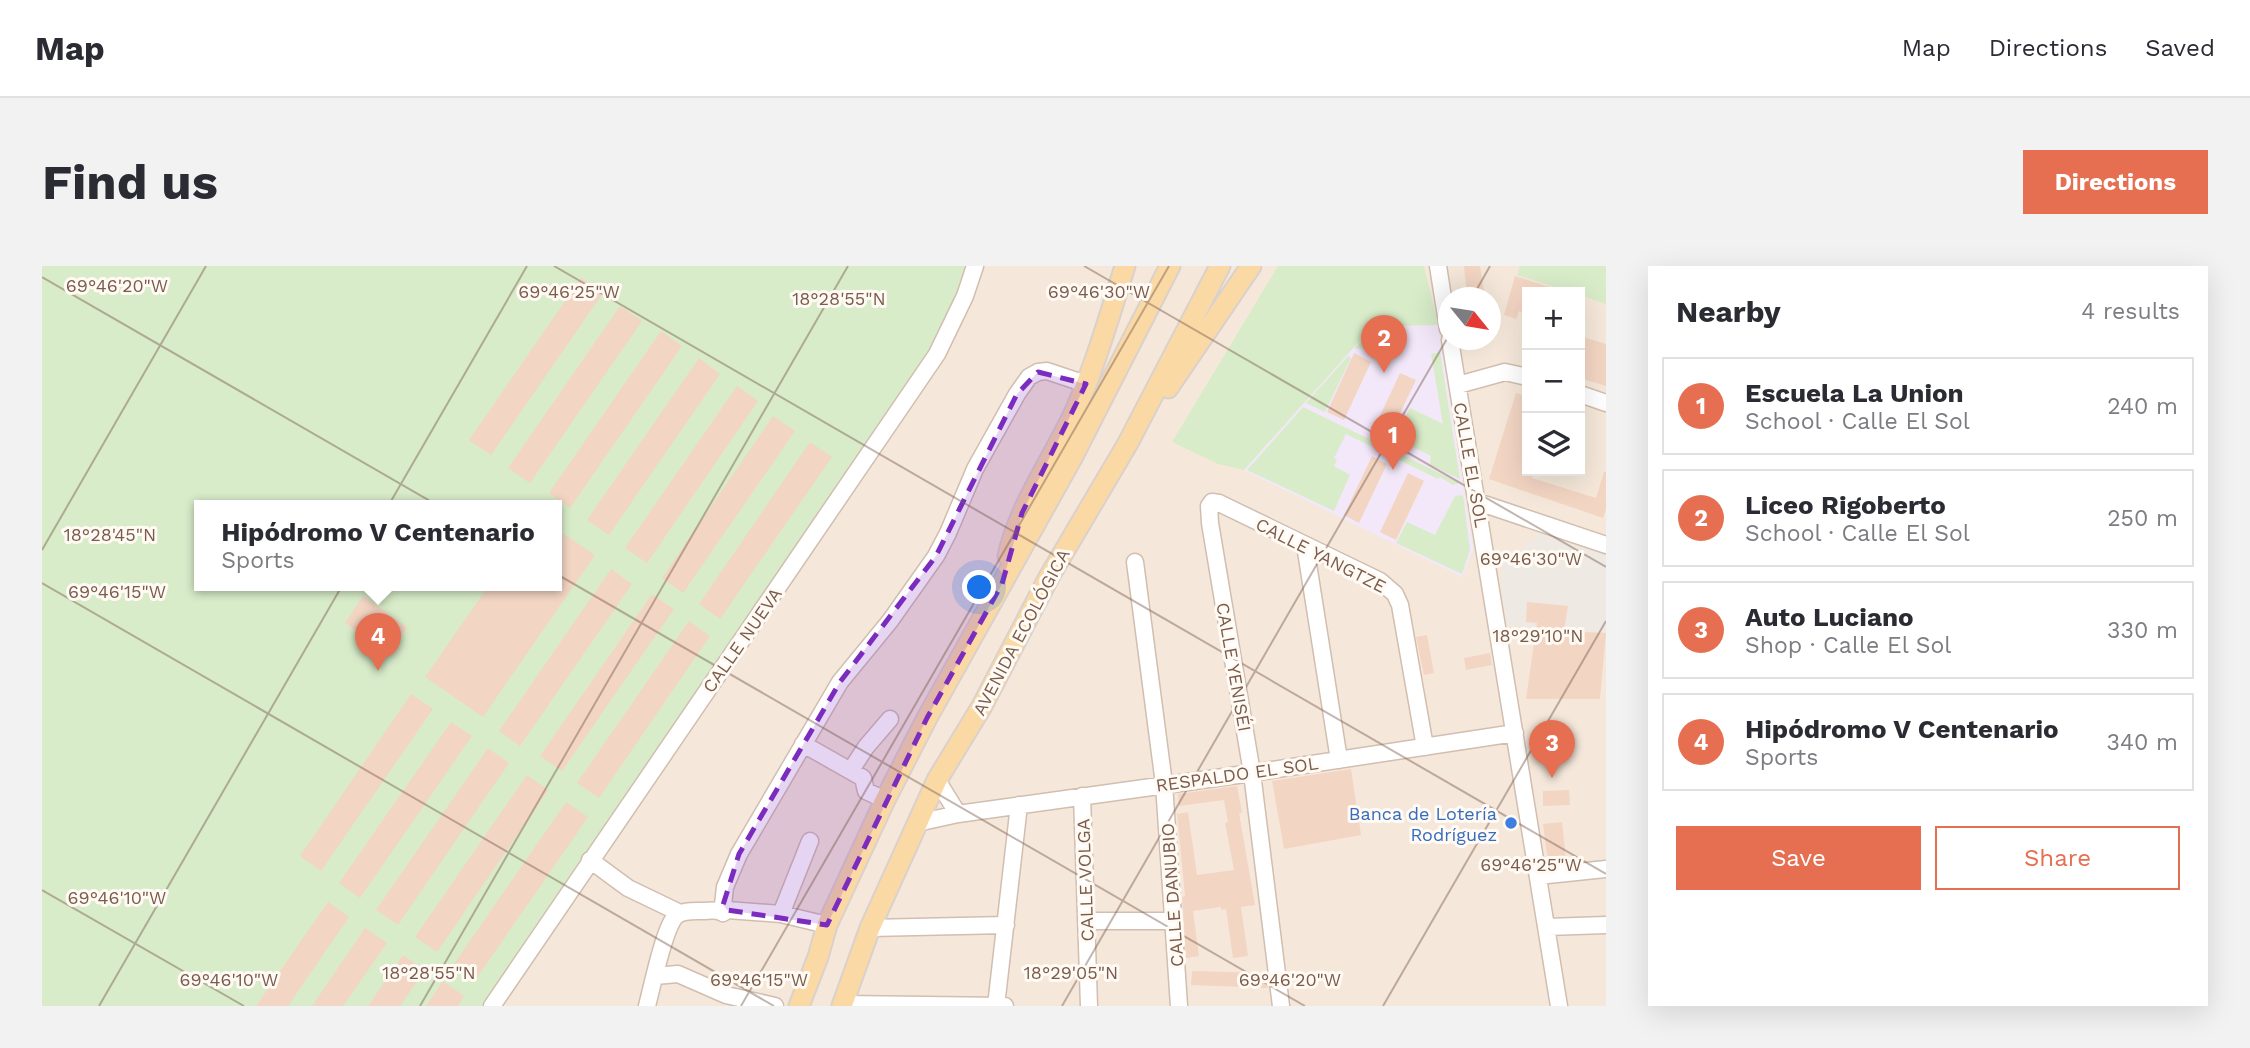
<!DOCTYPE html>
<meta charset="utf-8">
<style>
:root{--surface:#fff;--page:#f2f2f3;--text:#2b2b33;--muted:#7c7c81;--line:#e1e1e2;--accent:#e76f51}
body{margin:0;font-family:"Work Sans",sans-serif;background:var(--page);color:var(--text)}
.controls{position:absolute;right:21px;top:21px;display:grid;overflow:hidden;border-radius:0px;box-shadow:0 7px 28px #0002}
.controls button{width:63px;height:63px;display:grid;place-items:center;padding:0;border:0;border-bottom:2px solid var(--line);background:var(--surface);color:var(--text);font:35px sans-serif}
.compass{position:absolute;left:1396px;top:21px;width:63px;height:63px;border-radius:50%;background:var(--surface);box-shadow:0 7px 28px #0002;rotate:120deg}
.you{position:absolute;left:938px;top:322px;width:24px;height:24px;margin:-18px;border:5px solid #fff;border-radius:50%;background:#1a73e8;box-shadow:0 0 0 10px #1a73e833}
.badge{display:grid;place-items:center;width:46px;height:46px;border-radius:50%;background:var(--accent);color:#fff;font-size:23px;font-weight:700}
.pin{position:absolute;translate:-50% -58px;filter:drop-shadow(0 2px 4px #0008)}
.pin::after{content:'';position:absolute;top:37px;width:24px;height:21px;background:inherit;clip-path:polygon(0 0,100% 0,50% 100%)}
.popup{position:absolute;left:152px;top:234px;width:368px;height:91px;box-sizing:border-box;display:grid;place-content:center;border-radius:0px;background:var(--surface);filter:drop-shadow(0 2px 5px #0005);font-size:23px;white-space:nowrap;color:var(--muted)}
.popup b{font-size:26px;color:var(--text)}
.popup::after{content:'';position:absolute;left:50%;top:100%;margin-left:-14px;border:14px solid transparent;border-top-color:var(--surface)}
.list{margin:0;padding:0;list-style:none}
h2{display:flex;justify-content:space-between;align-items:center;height:91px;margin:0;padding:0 28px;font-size:30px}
h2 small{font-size:23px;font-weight:400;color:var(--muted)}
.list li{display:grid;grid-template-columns:46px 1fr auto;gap:21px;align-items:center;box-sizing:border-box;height:98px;margin:0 14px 14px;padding:0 14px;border:2px solid var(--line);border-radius:0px}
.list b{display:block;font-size:26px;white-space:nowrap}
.list p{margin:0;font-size:23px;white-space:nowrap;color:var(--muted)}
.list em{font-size:23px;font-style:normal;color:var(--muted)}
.actions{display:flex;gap:14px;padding:21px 28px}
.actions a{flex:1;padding:16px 0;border:2px solid var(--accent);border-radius:0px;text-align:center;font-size:24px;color:var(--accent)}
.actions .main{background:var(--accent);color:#fff}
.icon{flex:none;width:38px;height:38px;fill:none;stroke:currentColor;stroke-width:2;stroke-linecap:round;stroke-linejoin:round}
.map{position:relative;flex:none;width:1564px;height:740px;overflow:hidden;border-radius:0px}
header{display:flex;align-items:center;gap:42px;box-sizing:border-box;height:98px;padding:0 35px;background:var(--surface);border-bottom:2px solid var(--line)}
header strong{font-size:33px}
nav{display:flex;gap:38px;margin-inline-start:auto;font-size:24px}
.intro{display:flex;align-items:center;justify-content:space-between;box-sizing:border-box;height:168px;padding:0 42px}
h1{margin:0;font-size:49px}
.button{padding:18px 32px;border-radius:0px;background:var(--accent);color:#fff;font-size:24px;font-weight:700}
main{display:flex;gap:42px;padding:0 42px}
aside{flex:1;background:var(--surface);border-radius:0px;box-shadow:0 7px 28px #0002}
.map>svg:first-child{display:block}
</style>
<header>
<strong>Map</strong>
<nav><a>Map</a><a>Directions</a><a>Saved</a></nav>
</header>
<div class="intro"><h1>Find us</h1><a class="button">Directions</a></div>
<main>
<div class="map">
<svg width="1564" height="740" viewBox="0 0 1564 740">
<rect width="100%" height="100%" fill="#fdf6ec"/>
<path fill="#f5e8da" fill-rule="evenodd" d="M0 0H1564V740H0ZM1485 26H1538V205H1485ZM1406 32H1448V74H1406ZM158 239H514V319H158Z"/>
<path fill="#efe9e4" d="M1494 266 1564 290V367L1465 360 1459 314 1462 292 1467 294 1495 271Z"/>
<path fill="#f3e8fa" d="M1396 59 1431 283 1420 311 1202 204 1330 61Z"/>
<path fill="#d8ecc9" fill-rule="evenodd" d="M0 0H923L900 70 446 740H0ZM158 239H514V319H158Z
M1236 0H1382L1396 59 1337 60 1358 61 1346 64 1334 85 1313 82 1330 61 1202 204 1176 198 1130 176Z
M1478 0H1564V38L1538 29V26H1528L1475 9Z
M1398 86 1418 213 1388 199 1389 190 1353 172 1368 142 1401 158 1389 88Z
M1306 90 1309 92 1283 146 1264 137Z
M1261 141 1418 217 1411 219 1398 211 1396 213 1304 168 1292 192 1295 194 1292 200 1308 209 1292 245 1205 204Z
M1421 229 1428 284 1420 308 1354 277 1365 256 1393 269 1413 230Z"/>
<path fill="#f3d5c3" d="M1422 0H1438L1442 25 1425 29Z
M1473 10 1517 24V26H1485V48L1477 45 1474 53 1462 49Z
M539 12 561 27 449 189 427 174Z
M578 40 600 55 488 217 466 202Z
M619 65 640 80 528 242 507 227Z
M1538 70 1564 78V120L1538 112Z
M1312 87 1329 96 1302 154 1285 146Z
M657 92 678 108 567 269 545 254Z
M1358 107 1374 114 1344 176 1329 169Z
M695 120 716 135 605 297 583 282Z
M1474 127 1485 130V205H1492L1490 212 1554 232 1562 206H1564V243L1561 252 1447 213Z
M731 150 753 165 641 327 620 312Z
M768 176 790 191 678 353 657 338Z
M1330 190 1345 198 1317 257 1302 249Z
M1366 207 1382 215 1354 274 1338 266Z
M514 263 553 289 441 451 383 411 447 319H514Z
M569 303 590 318 478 480 457 465Z
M610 328 632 343 520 505 498 490Z
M321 330 365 361 347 387 303 357Z
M1485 336 1526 340 1522 365 1564 367 1558 433H1484L1495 357 1484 356Z
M647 355 668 370 557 532 535 517Z
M1385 369 1392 407 1382 409 1374 371Z
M1448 387 1450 399 1424 404 1422 392Z
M369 428 391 443 279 605 258 590Z
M409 456 430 470 318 632 297 617Z
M446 482 467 497 356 659 334 644Z
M1309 503 1319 569 1242 583 1230 515Z
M485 509 506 524 395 686 373 671Z
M1195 520 1200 547H1197L1213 639 1199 641 1206 690 1191 692 1184 643 1179 644V641L1151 645 1157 690 1144 692 1140 631 1143 630 1135 548 1146 546 1155 609 1192 604 1183 557 1186 556 1182 534 1137 540 1136 528Z
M1527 524 1528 539 1501 540V525Z
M524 536 546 551 434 713 412 698Z
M1520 556 1524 594 1517 595 1507 593 1505 589 1501 558Z
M286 636 307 651 246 740H214Z
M323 662 345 677 301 740H270Z
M361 689 383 704 358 740H326Z
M1150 705 1224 707 1226 722 1149 719Z
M401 715 422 730 416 740H384Z"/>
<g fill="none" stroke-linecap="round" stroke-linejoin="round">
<defs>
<path id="minor" d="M1396 0 1406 63
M1408 74 1517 740
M1416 119 1463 106 1485 111
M1538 128 1564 137
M1436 236 1564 279
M1263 279 1297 494
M1093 296 1122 518 1137 740
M761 478 821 512 824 525 843 534
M809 504 824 481 848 453
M895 514 916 548
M1040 530 1047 740
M875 557 916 548 1210 507 1473 467
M548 594 586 622 638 647
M1496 610 1564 603
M681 639 683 621 697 588 798 416 848 355 894 290 906 267 933 203 975 128 987 111 996 106 1005 105 1044 118
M685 644 739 648 785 659
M739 648 768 575
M1045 655H1131
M1505 661 1564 659
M828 662 964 659
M613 710 636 708 684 729 733 740
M801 738 963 740
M450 740 895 88 923 30 933 0
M605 740C610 721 622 663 633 651 639 644 652 645 660 645 668 645 675 643 681 647L685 644 683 640
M954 740 977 539
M1239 740 1210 507 1168 257 1167 240 1170 236 1177 237 1338 315 1353 328 1358 339 1383 481"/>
<path id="major" d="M1126 122 1209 0
M966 290C978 237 1012 192 1034 143 1054 97 1068 48 1083 0
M757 740 776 691 785 659 843 534 885 452 1030 192 1128 0
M800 740 828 662 895 514 940 440 1007 311 1086 177 1178 0"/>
</defs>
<use href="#minor" stroke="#d1beb0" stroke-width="19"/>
<use href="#major" stroke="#dad1cd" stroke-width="23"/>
<use href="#minor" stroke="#fff" stroke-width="16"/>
<use href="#major" stroke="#fbd9a5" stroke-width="19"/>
</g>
<path fill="#7b2cbf" fill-opacity="0.2" stroke="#7b2cbf" stroke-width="5" stroke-dasharray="14 9" stroke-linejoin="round" d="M996 106 1044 118 980 247 960 318 885 452 785 659 685 644 681 639 697 588 798 416 894 290 975 128Z"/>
<path fill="none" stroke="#7a5c4d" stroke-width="2" stroke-opacity="0.45" d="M512 0 1564 608M1042 0 1564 301M0 11 1263 740M1430 32 1448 0M0 284 164 0M0 317 732 740M0 624 202 740M57 740 485 0M378 740 806 0M699 740 1127 0M1020 740 1406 71M1341 740 1564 355"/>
<circle fill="#3f7fe0" stroke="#fffaf3" stroke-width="2.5" cx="1469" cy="557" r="7"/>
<g text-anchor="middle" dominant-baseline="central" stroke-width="6" stroke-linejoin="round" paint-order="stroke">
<g font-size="18" fill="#7a5c4d" stroke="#fffaf3">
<text transform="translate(1429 199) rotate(80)">CALLE EL SOL</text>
<text transform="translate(1279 289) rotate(27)">CALLE YANGTZE</text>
<text transform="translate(979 366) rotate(-62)">AVENIDA ECOLÓGICA</text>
<text transform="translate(700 374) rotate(-55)">CALLE NUEVA</text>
<text transform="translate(1192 401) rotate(80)">CALLE YENISÉI</text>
<text transform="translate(1195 508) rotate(-8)">RESPALDO EL SOL</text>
<text transform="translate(1043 614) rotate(-92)">CALLE VOLGA</text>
<text transform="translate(1130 629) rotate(-94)">CALLE DANUBIO</text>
</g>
<g font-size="18" fill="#366cbe" stroke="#fffaf3" text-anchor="end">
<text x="1455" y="547">Banca de Lotería<tspan x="1455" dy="21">Rodríguez</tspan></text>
</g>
</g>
<g font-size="18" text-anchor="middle" fill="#7a5c4d" stroke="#fffaf3" stroke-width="6" stroke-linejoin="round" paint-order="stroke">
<text x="75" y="26">69°46'20"W</text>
<text x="527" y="32">69°46'25"W</text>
<text x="1057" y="32">69°46'30"W</text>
<text x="797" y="39">18°28'55"N</text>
<text x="68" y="275">18°28'45"N</text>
<text x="1489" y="299">69°46'30"W</text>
<text x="75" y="332">69°46'15"W</text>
<text x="1496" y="376">18°29'10"N</text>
<text x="1489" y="605">69°46'25"W</text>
<text x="75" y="638">69°46'10"W</text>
<text x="387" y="713">18°28'55"N</text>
<text x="1029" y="713">18°29'05"N</text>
<text x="187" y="720">69°46'10"W</text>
<text x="717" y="720">69°46'15"W</text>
<text x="1248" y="720">69°46'20"W</text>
</g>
</svg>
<div class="controls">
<button>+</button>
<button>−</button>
<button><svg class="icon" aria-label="layers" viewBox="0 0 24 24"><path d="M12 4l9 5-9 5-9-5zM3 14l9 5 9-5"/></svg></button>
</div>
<svg class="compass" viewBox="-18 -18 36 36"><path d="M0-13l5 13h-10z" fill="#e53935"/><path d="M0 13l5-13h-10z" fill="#7c7c81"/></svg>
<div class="you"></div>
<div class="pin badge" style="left:1351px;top:204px">1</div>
<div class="pin badge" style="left:1342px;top:107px">2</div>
<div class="pin badge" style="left:1510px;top:512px">3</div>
<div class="pin badge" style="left:336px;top:405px">4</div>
<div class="popup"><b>Hipódromo V Centenario</b>Sports</div>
</div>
<aside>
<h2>Nearby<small>4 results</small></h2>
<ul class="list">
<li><span class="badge">1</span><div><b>Escuela La Union</b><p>School · Calle El Sol</p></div><em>240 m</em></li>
<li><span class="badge">2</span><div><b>Liceo Rigoberto</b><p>School · Calle El Sol</p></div><em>250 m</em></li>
<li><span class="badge">3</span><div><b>Auto Luciano</b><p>Shop · Calle El Sol</p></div><em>330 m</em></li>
<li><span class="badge">4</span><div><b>Hipódromo V Centenario</b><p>Sports</p></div><em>340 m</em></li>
</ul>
<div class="actions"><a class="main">Save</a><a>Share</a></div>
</aside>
</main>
